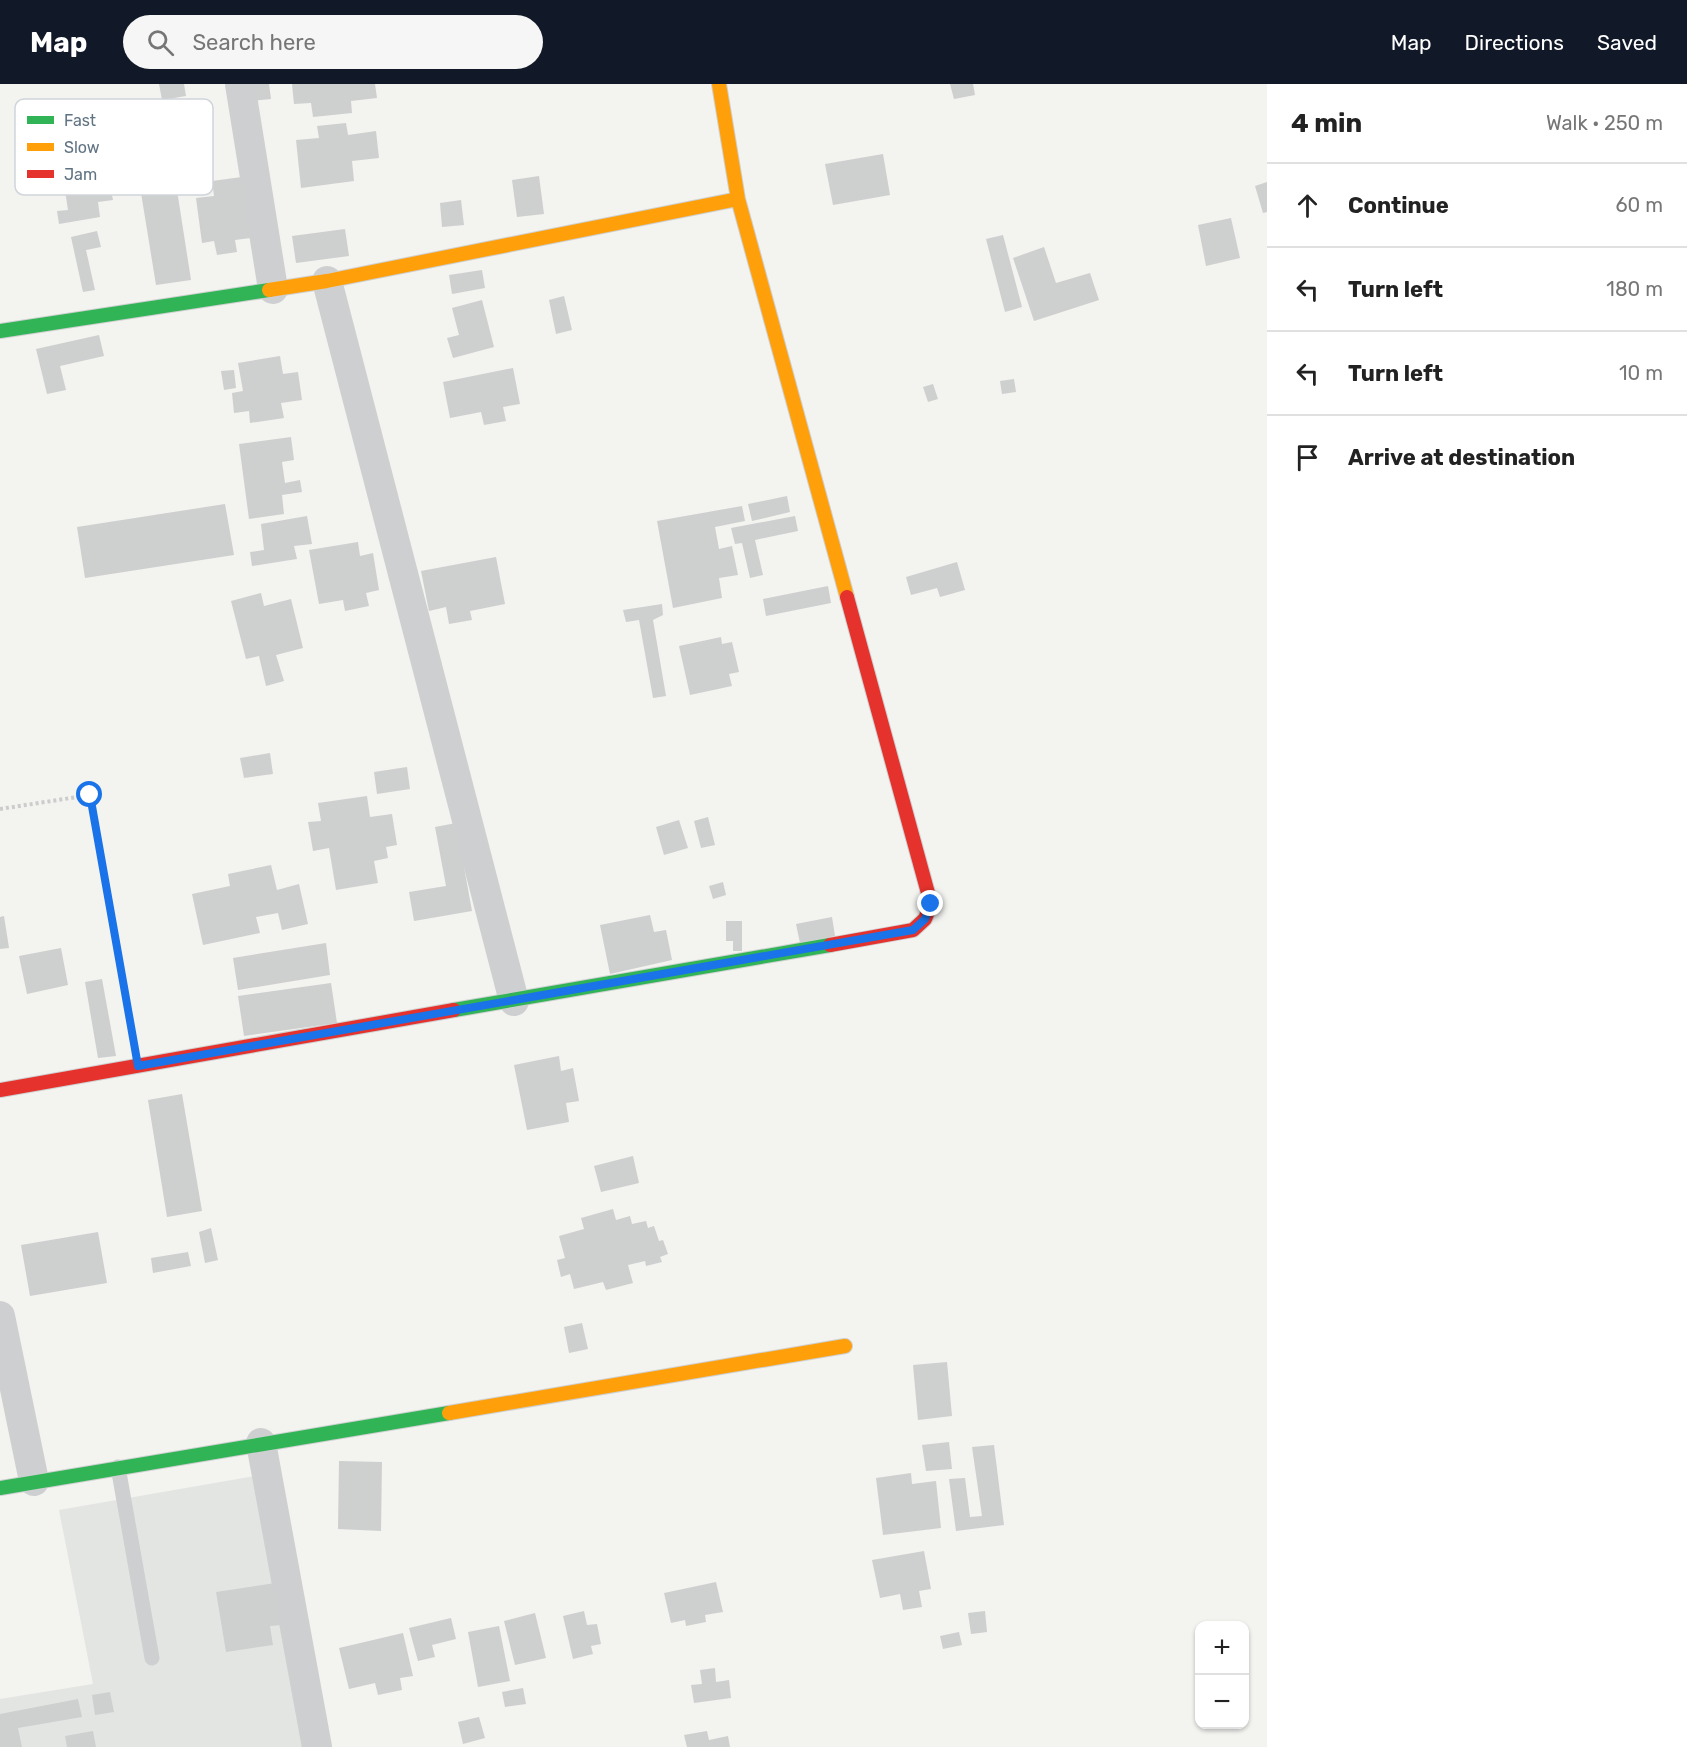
<!DOCTYPE html>
<meta charset="utf-8">
<style>
:root{--surface:#fff;--page:#f6f6f6;--text:#222;--muted:#767676;--line:#e0e0e0;--accent:#111827}
body{margin:0;font-family:Rubik,sans-serif;background:var(--page);color:var(--text)}
.controls{position:absolute;right:18px;bottom:18px;display:grid;overflow:hidden;border-radius:12px;box-shadow:0 2px 4px #0004}
.controls button{width:54px;height:54px;display:grid;place-items:center;padding:0;border:0;border-bottom:2px solid var(--line);background:var(--surface);color:var(--text);font:30px sans-serif}
.stop{position:absolute;width:18px;height:18px;margin:-14px;border:4px solid #1a73e8;border-radius:50%;background:#fff}
.stop.end{background:#1a73e8;border-color:#fff;box-shadow:0 2px 6px #0008}
.list{margin:0;padding:0;list-style:none}
h2{display:flex;justify-content:space-between;align-items:center;height:78px;margin:0;padding:0 24px;font-size:26px}
h2 small{font-size:20px;font-weight:400;color:var(--muted)}
.list li{display:grid;grid-template-columns:39px 1fr auto;gap:18px;align-items:center;box-sizing:border-box;height:84px;padding:0 24px;border-top:2px solid var(--line)}
.list b{display:block;font-size:22px;white-space:nowrap}
.list em{font-size:20px;font-style:normal;color:var(--muted)}
.icon{flex:none;width:33px;height:33px;fill:none;stroke:currentColor;stroke-width:2;stroke-linecap:round;stroke-linejoin:round}
.map{position:relative;flex:none;width:1267px;height:1663px;overflow:hidden}
header{display:flex;align-items:center;gap:36px;box-sizing:border-box;height:84px;padding:0 30px;background:var(--accent);color:#fff}
header strong{font-size:28px}
nav{display:flex;gap:33px;margin-inline-start:auto;font-size:21px}
.search{width:420px;height:54px;background:var(--page);display:flex;align-items:center;gap:15px;box-sizing:border-box;padding:0 21px;border-radius:33px;color:var(--muted);font-size:22px}
main{display:flex}
aside{flex:1;background:var(--surface)}
.map>svg:first-child{display:block}
</style>
<header>
<strong>Map</strong>
<div class="search"><svg class="icon" aria-label="search" viewBox="0 0 24 24"><circle cx="10" cy="10" r="6"/><path d="M15 15l6 6"/></svg>Search here</div>
<nav><a>Map</a><a>Directions</a><a>Saved</a></nav>
</header>
<main>
<div class="map">
<svg width="1267" height="1663" viewBox="0 0 1267 1663">
<rect width="100%" height="100%" fill="#f3f3f0"/>
<path fill="#e3e5e3" d="M255 1392 305 1663H0V1615L93 1600 59 1426Z"/>
<path fill="#cecfcf" d="M159 0H184L186 12 162 16Z
M249 0H269L271 15 251 17Z
M292 0H375L377 14 351 17 352 29 313 33 311 19 294 20Z
M950 0H973L975 11 954 15Z
M165 29 191 196 156 201 129 35Z
M346 39 348 51 376 47 379 74 352 77 354 97 301 104 296 56 319 54 317 42Z
M883 70 890 111 833 121 825 80Z
M97 81 100 94 108 92 113 116 98 118 100 133 59 140 57 127 68 126 62 87Z
M249 92 257 153 235 156 237 168 217 171 214 157 202 159 196 114 214 112 212 97Z
M539 92 544 130 517 133 512 96Z
M1267 98V128L1263 129 1255 102Z
M461 116 464 141 442 143 440 119Z
M1231 134 1240 174 1206 182 1198 141Z
M345 145 349 172 296 179 292 152Z
M97 147 101 163 86 166 95 206 83 208 71 153Z
M1003 151 1022 223 1005 228 986 155Z
M1044 163 1056 199 1090 189 1099 216 1034 237 1013 174Z
M482 186 485 204 452 210 449 191Z
M564 212 572 246 556 250 549 216Z
M482 216 494 263 453 274 447 254 459 251 452 224Z
M99 251 104 272 60 282 66 306 47 310 36 265Z
M280 272 283 290 298 288 302 316 281 319 284 334 250 339 249 327 234 329 232 309 243 307 238 279Z
M513 284 520 320 503 323 506 337 484 341 481 328 450 334 443 298Z
M234 286 236 304 224 306 221 287Z
M1014 295 1016 308 1002 310 1000 297Z
M933 300 938 315 928 318 923 303Z
M291 353 294 376 282 378 285 399 300 396 302 408 282 411 284 430 249 435 239 360Z
M787 412 790 428 752 437 748 420Z
M225 420 234 471 85 494 77 443Z
M742 422 745 437 715 443 719 465 732 462 738 491 719 494 722 514 673 524 657 437Z
M307 432 312 460 294 462 297 475 252 482 250 468 264 466 261 440Z
M795 432 798 447 755 456 763 491 750 494 742 459 735 460 731 444Z
M358 458 360 472 373 469 379 506 366 509 369 522 345 527 343 516 319 520 309 466Z
M496 473 505 520 470 527 472 536 449 540 446 523 429 527 421 487Z
M957 478 965 506 940 513 937 504 911 511 906 493Z
M828 502 831 519 766 532 763 515Z
M261 509 264 522 291 515 303 564 276 571 284 597 266 602 259 572 246 575 231 517Z
M662 520 663 531 653 536 666 612 653 614 639 536 626 538 623 526Z
M721 553 722 560 732 558 739 588 729 590 732 602 690 611 679 562Z
M270 669 273 690 244 694 240 674Z
M407 683 410 705 377 710 374 688Z
M367 712 370 733 392 730 397 761 386 763 388 774 374 777 378 799 336 806 329 764 313 767 308 738 321 737 318 719Z
M708 733 715 761 701 764 694 737Z
M679 736 688 764 664 771 656 743Z
M456 739 472 827 414 837 409 808 446 802 435 743Z
M271 781 277 806 299 800 308 840 282 846 278 829 256 833 260 849 203 861 192 810 230 802 228 790Z
M723 798 726 811 713 815 709 802Z
M650 831 654 848 666 846 672 876 610 890 600 841Z
M4 832 9 864 0 865V833Z
M832 833 835 852 800 859 796 840Z
M726 837H742V867H733V857H726Z
M326 859 330 891 238 906 233 874Z
M61 864 68 901 27 910 19 872Z
M102 895 116 972 98 974 85 898Z
M331 899 337 939 244 952 238 912Z
M559 972 561 987 573 984 579 1017 566 1019 569 1038 527 1046 514 981Z
M182 1010 202 1127 167 1133 148 1016Z
M633 1072 639 1099 601 1108 594 1082Z
M613 1125 616 1136 630 1132 632 1140 646 1137 648 1144 654 1142 659 1157 663 1156 668 1170 660 1173 662 1178 646 1182 645 1177 628 1181 633 1199 606 1206 603 1198 574 1205 570 1190 561 1193 557 1176 565 1174 559 1152 584 1145 581 1134Z
M211 1144 218 1176 205 1179 199 1148Z
M98 1148 107 1199 30 1212 21 1161Z
M188 1168 191 1182 153 1189 151 1174Z
M582 1239 588 1265 569 1269 564 1243Z
M947 1278 952 1332 918 1336 913 1281Z
M949 1358 952 1385 926 1387 922 1361Z
M994 1361 1004 1441 956 1447 949 1395 965 1394 970 1433 982 1432 972 1363Z
M339 1377 382 1378 381 1447 338 1445Z
M911 1389 912 1400 936 1397 941 1444 883 1451 876 1394Z
M924 1467 931 1505 919 1507 922 1523 903 1526 900 1510 880 1514 872 1476Z
M716 1498 723 1528 705 1531 706 1538 686 1542 685 1536 671 1539 664 1509Z
M275 1499 281 1541 270 1542 273 1561 226 1568 216 1508Z
M584 1527 587 1541 597 1540 601 1560 591 1562 593 1570 573 1575 563 1532Z
M985 1527 987 1548 971 1550 968 1529Z
M535 1529 546 1574 515 1581 504 1537Z
M451 1534 456 1555 432 1561 435 1573 418 1577 409 1544Z
M499 1542 510 1597 478 1603 468 1548Z
M959 1548 962 1561 943 1565 940 1552Z
M403 1549 413 1592 400 1594 402 1606 378 1611 375 1599 349 1605 339 1564Z
M715 1584 716 1598 729 1596 731 1614 694 1619 691 1601 702 1600 700 1586Z
M523 1604 526 1620 505 1623 502 1608Z
M110 1608 114 1628 95 1631 92 1611Z
M78 1615 82 1633 18 1644 22 1663H0V1630Z
M479 1633 485 1654 463 1660 458 1638Z
M93 1647 96 1663H67L65 1652Z
M707 1647 709 1656 728 1652 730 1663H687L684 1651Z"/>
<g fill="none" stroke-linecap="round" stroke-linejoin="round">
<defs>
<path id="fast" d="M0 247 269 206
M454 926 830 861
M0 1404 449 1329"/>
<path id="slow" d="M719 0 738 115 847 513
M269 206 327 197 738 115
M449 1329 845 1262"/>
<path id="jam" d="M830 861 913 846 925 835 931 820 847 513
M0 1006 454 926"/>
</defs>
<use href="#fast" stroke="#ced0d0" stroke-width="16"/>
<use href="#slow" stroke="#ced0d0" stroke-width="16"/>
<use href="#jam" stroke="#ced0d0" stroke-width="16"/>
<path stroke="#ccc" stroke-width="4" stroke-dasharray="3 3" stroke-linecap="butt" d="M0 725 90 711 133 952"/>
<path stroke="#cecfd0" stroke-width="15" d="M118 1383 152 1574"/>
<path stroke="#cecfd0" stroke-width="30" d="M240 0 273 205
M327 197 514 917
M0 1232 34 1397
M261 1359 317 1663"/>
<use href="#fast" stroke="#30b455" stroke-width="14"/>
<use href="#slow" stroke="#ff9f0a" stroke-width="14"/>
<use href="#jam" stroke="#e5322d" stroke-width="14"/>
</g>
<g fill="none" stroke-linecap="round" stroke-linejoin="round">
<path stroke="#1a73e8" stroke-width="8" d="M90 711 138 982 913 846 925 835 931 820"/>
</g>
<rect x="15" y="15" width="198" height="96" rx="9" fill="#fff" stroke="#cfd5da" stroke-width="1.5"/>
<rect x="27" y="32" width="27" height="8" fill="#30b455"/>
<rect x="27" y="59" width="27" height="8" fill="#ff9f0a"/>
<rect x="27" y="86" width="27" height="8" fill="#e5322d"/>
<g font-size="16" fill="#607383">
<text x="64" y="42">Fast</text>
<text x="64" y="69">Slow</text>
<text x="64" y="96">Jam</text>
</g>
</svg>
<div class="controls">
<button>+</button>
<button>−</button>
</div>
<div class="stop" style="left:90px;top:711px"></div>
<div class="stop end" style="left:931px;top:820px"></div>
</div>
<aside>
<h2>4 min<small>Walk · 250 m</small></h2>
<ul class="list">
<li><svg class="icon" aria-label="ahead" viewBox="0 0 24 24"><path d="M12 20V5M6 11l6-6 6 6"/></svg><div><b>Continue</b></div><em>60 m</em></li>
<li><svg class="icon" aria-label="left" viewBox="0 0 24 24"><path d="M17 20v-9H6M10 6l-5 5 5 5"/></svg><div><b>Turn left</b></div><em>180 m</em></li>
<li><svg class="icon" aria-label="left" viewBox="0 0 24 24"><path d="M17 20v-9H6M10 6l-5 5 5 5"/></svg><div><b>Turn left</b></div><em>10 m</em></li>
<li><svg class="icon" aria-label="arrive" viewBox="0 0 24 24"><path d="M6 21V4h12l-3 4 3 4H6"/></svg><div><b>Arrive at destination</b></div></li>
</ul>
</aside>
</main>
